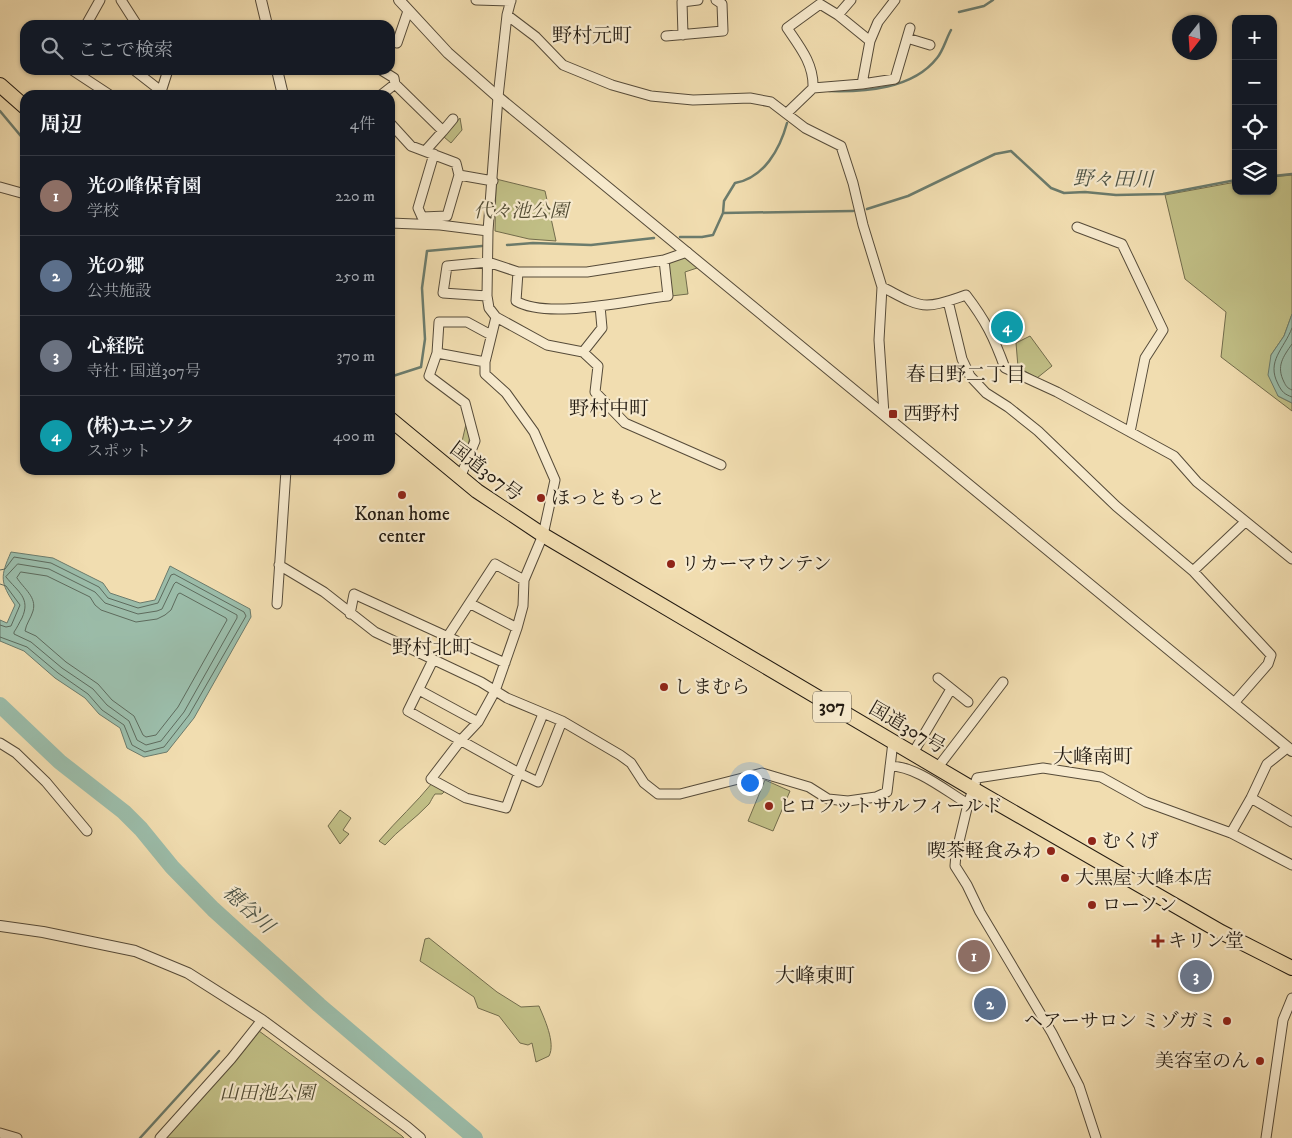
<!DOCTYPE html>
<html lang="ja">
<meta charset="utf-8">
<style>
:root{--surface:#171b24;--page:#242831;--text:#f1f3f6;--muted:#9ea1a6;--line:#363941;--accent:#c59692}
body{margin:0;font-family:"IM FELL DW Pica","Noto Serif JP",serif;background:var(--page);color:var(--text)}
.controls{position:absolute;right:15px;top:15px;display:grid;overflow:hidden;border-radius:10px;box-shadow:0 1px 4px #0004}
.controls button{width:45px;height:45px;display:grid;place-items:center;padding:0;border:0;border-bottom:1px solid var(--line);background:var(--surface);color:var(--text);font:25px sans-serif}
.compass{position:absolute;left:1172px;top:15px;width:45px;height:45px;border-radius:50%;background:var(--surface);box-shadow:0 1px 4px #0004;rotate:197deg}
.you{position:absolute;left:749px;top:782px;width:18px;height:18px;margin:-12px;border:4px solid #fff;border-radius:50%;background:#1a73e8;box-shadow:0 0 0 8px #1a73e833}
.badge{display:grid;place-items:center;width:32px;height:32px;border-radius:50%;background:var(--accent);color:#fff;font-size:16px;font-weight:700}
.pin{position:absolute;translate:-50% -50%;border:2px solid #fff;box-shadow:0 1px 5px #0006}
.list{margin:0;padding:0;list-style:none}
h2{display:flex;justify-content:space-between;align-items:center;height:65px;margin:0;padding:0 20px;font-size:21px}
h2 small{font-size:16px;font-weight:400;color:var(--muted)}
.list li{display:grid;grid-template-columns:32px 1fr auto;gap:15px;align-items:center;box-sizing:border-box;height:80px;padding:0 20px;border-top:1px solid var(--line)}
.list b{display:block;font-size:19px;white-space:nowrap}
.list p{margin:0;font-size:16px;white-space:nowrap;color:var(--muted)}
.list em{font-size:16px;font-style:normal;color:var(--muted)}
.icon{flex:none;width:28px;height:28px;fill:none;stroke:currentColor;stroke-width:2;stroke-linecap:round;stroke-linejoin:round}
.map{position:relative;flex:none;width:1292px;height:1138px;overflow:hidden}
.search{position:absolute;background:var(--surface);box-shadow:0 1px 4px #0004;left:20px;top:20px;width:375px;height:55px;display:flex;align-items:center;gap:12px;box-sizing:border-box;padding:0 18px;border-radius:15px;color:var(--muted);font-size:19px}
.panel{position:absolute;background:var(--surface);box-shadow:0 1px 4px #0004;left:20px;top:90px;width:375px;height:385px;border-radius:15px}
.map>svg:first-child{display:block}
</style>
<div class="map">
<svg width="1292" height="1138" viewBox="0 0 1292 1138">
<rect width="100%" height="100%" fill="#f1ddb0"/>
<filter id="stains"><feTurbulence type="fractalNoise" baseFrequency=".004" numOctaves="4"/><feColorMatrix values="0 0 0 0 .2 0 0 0 0 .09 0 0 0 0 .02 0 0 0 .5 -.17"/></filter>
<radialGradient id="worn" r=".72"><stop offset=".6" stop-color="#630" stop-opacity="0"/><stop offset="1" stop-color="#630" stop-opacity=".3"/></radialGradient>
<path fill="#c1bf86" stroke="#726c4c" d="M460 118 462 130 451 143 444 137Z
M1292 175V314L1284 336 1271 355 1278 396 1292 403V411L1221 357 1226 312 1185 279 1165 195 1236 182V191H1273V177Z
M496 179 545 191 556 241 529 239 495 231Z
M686 256 697 268 685 272 688 294 671 296 668 264Z
M1030 336 1052 366 1037 378 1018 367 1016 343Z
M466 424 470 437 464 460 458 459Z
M765 780 790 791 773 831 748 821Z
M433 782 445 791 442 794H435C432 798 431 801 429 804 415 819 398 830 385 845L379 841C397 820 416 803 433 782Z
M340 810 351 818 343 830 349 834 340 844 328 826Z
M429 938 497 992 521 1007 539 1006C544 1018 556 1043 549 1056L536 1062 532 1043 528 1045 520 1043 499 1016 478 1008 474 997 420 961 425 939Z
M259 1031 402 1136 404 1138H163L235 1061Z"/>
<path fill="#9bbca9" stroke="#6b7b6c" d="M1292 314V403L1278 396 1268 375 1271 355 1284 336Z
M11 552 53 558 103 583 110 593 140 603 155 600 170 566 250 609 251 617 194 718 167 752 144 757 127 748 120 728 99 714 85 698 55 678 24 651 0 641V620L7 623 15 605C0 582 0 577 11 552Z"/>
<g fill="none" stroke-linecap="round" stroke-linejoin="round">
<path stroke="#5e6b5d" stroke-width="1" d="M1292 328C1284 349 1266 361 1278 384 1282 392 1284 394 1292 397
M1292 344C1283 357 1276 366 1284 382 1286 386 1287 388 1292 390
M18 564 49 569 95 592 105 603 138 614 157 611 162 609 174 584 176 582 237 615V618L184 712 161 741 146 745 137 740 129 721 107 705 93 689 62 668 31 642 14 634V632C17 628 19 623 22 618 31 598 18 592 6 577Z
M0 570 5 569 14 557 51 563 99 587 108 598 138 608 158 603 171 575 174 574 244 612 246 616 189 715 164 747 145 752 132 745 124 725 102 710 88 694 58 673 27 647 0 637
M21 572 47 576 90 597 95 605 101 610 136 622 157 619 165 615 171 610 178 594 180 593 226 618 227 620 178 707 156 735 146 737 143 735 134 716 112 700 98 684 66 662 36 636 25 631C26 624 31 618 33 611 37 597 24 589 17 578Z
M0 584 6 586 20 605 11 626 6 627 0 625"/>
<path stroke="#6b7b6c" stroke-width="2.5" d="M959 12 984 6 993 0
M829 91C865 92 913 89 937 58 943 51 946 39 951 30
M0 111 25 141
M1273 176 1292 174
M867 209 908 196 995 154 1011 151 1051 188 1064 193 1085 192 1116 195 1163 194 1236 180
M723 213 853 211
M680 237H702L713 235 723 213 724 201 735 183C764 178 780 149 787 123
M507 245 533 243 591 245 654 238
M393 376 421 367 425 339 422 288 427 251 482 246
M140 1138 219 1051"/>
<path stroke="#9bbca9" stroke-width="16" d="M0 705 60 762 124 812 141 829 172 867 213 909 319 1005 475 1138"/>
<defs>
<path id="minor" d="M121 0 137 25
M476 0 511 1
M507 15 536 37 563 65 612 85 651 96 693 100 750 98 771 102 805 128 841 146 853 183 863 225 882 287 879 340 884 414
M838 15 851 0
M86 25 100 0
M683 35 682 2 698 0
M666 36 723 31 722 4 716 0
M907 38 930 45
M397 43 408 11
M72 70 110 95
M134 70 161 91
M381 70 394 78 395 84
M862 84 870 41 878 22 895 0
M813 88 862 84 895 79 910 28
M160 95 168 70
M381 95 395 84 443 131 453 119
M787 113 813 88C814 64 800 47 787 28L820 4 838 15 870 41
M390 123 411 146 456 163 459 175 493 181
M426 150 443 131
M434 154 418 208 422 217 447 216 459 175
M0 187 25 194
M390 223 440 225 488 231
M1077 227 1122 244 1163 330 1145 358 1130 432
M664 260 687 252
M882 287C895 293 912 305 927 305 940 305 954 299 966 295 986 321 994 338 1005 368L1057 392 1174 456 1197 482 1292 559
M487 296 443 293 447 266 488 262 518 272H587L664 260 668 296C630 300 548 320 516 301L518 272
M948 301 962 359 970 376 986 393 1008 407 1038 431 1116 506 1193 571
M496 317 547 345 583 352 598 366 595 392 625 423 721 465
M583 352 602 328 600 306
M437 353 439 322H467L491 335
M460 478 475 441 465 403 429 376 437 353 485 362
M279 565 324 592 375 632 481 682 507 698 562 721 620 755 631 763 644 783 658 794H680L762 773 809 787 828 799 848 801 876 797 887 792 893 742
M277 604 286 470
M471 604 517 628
M350 614 354 594 505 663
M448 636 495 564 524 580
M433 660 408 711 519 773 506 808 466 798 431 779 461 740 478 722 495 691 517 628 523 606 524 580 543 535 555 480 534 432 506 393 485 374V362L496 317 489 308 487 296 488 231 498 97 507 15 511 0
M938 678 968 702
M419 690 478 722
M1234 703 1268 664 1271 655 1193 571 1245 522
M543 714 519 773 538 782 562 721
M0 743 16 753 46 782 87 831
M913 753 951 689
M890 766C916 766 946 791 968 804
M938 767 1003 682
M1251 798 1292 822
M1231 833 1251 798 1267 764 1287 748
M0 1133 17 1138
M160 1138 231 1059 262 1020
M1096 1138 1079 1086 1052 1033 980 912 967 885 955 866 956 854 968 804 977 778 1043 768 1101 777 1146 802 1231 833 1292 865
M1266 1138 1283 1020 1292 998"/>
<path id="tertiary" d="M261 0 267 25
M399 0 448 53 498 97 1292 751
M277 70 283 95
M0 926 43 932 135 951 188 973 262 1020 407 1127 420 1138"/>
<path id="trunk" d="M0 85 25 107
M390 419 477 491 543 535 973 789 1221 932 1292 968"/>
</defs>
<use href="#minor" stroke="#564b39" stroke-width="11"/>
<use href="#tertiary" stroke="#564b39" stroke-width="12"/>
<use href="#trunk" stroke="#221a11" stroke-width="16"/>
<use href="#minor" stroke="#f6e9cc" stroke-width="9"/>
<use href="#tertiary" stroke="#f6e9cc" stroke-width="10"/>
<use href="#trunk" stroke="#f1ddb0" stroke-width="14"/>
</g>
<g fill="#8f2418" stroke="#f6e9cc" stroke-width="2">
<rect x="888" y="409" width="10" height="10" rx="2.5"/>
<circle cx="402" cy="495" r="5"/>
<circle cx="541" cy="498" r="5"/>
<circle cx="671" cy="564" r="5"/>
<circle cx="664" cy="687" r="5"/>
<circle cx="769" cy="806" r="5"/>
<circle cx="1092" cy="841" r="5"/>
<circle cx="1051" cy="851" r="5"/>
<circle cx="1065" cy="878" r="5"/>
<circle cx="1092" cy="905" r="5"/>
<path d="M1155.5 933.5h5v5h5v5h-5v5h-5v-5h-5v-5h5z"/>
<circle cx="1227" cy="1021" r="5"/>
<circle cx="1260" cy="1061" r="5"/>
</g>
<g text-anchor="middle" dominant-baseline="central" stroke-width="4.5" stroke-linejoin="round" paint-order="stroke">
<rect fill="#f6e9cc" stroke="#625849" stroke-width="1" x="813" y="691.5" width="38" height="31" rx="4"/>
<g font-size="18" font-weight="bold" fill="#221a11">
<text x="832" y="707">307</text>
</g>
<g font-size="19" font-style="italic" fill="#524c34" stroke="#f6e9cc">
<text x="521" y="211">代々池公園</text>
<text x="267" y="1093">山田池公園</text>
</g>
<g font-size="19" fill="#221a11" stroke="#f6e9cc" text-anchor="start">
<text x="903" y="414">西野村</text>
<text x="551" y="498">ほっともっと</text>
<text x="402" y="514" text-anchor="middle">Konan home<tspan x="402" dy="22">center</tspan></text>
<text x="681" y="564">リカーマウンテン</text>
<text x="674" y="687">しまむら</text>
<text x="779" y="806">ヒロフットサルフィールド</text>
<text x="1102" y="841">むくげ</text>
<text x="1041" y="851" text-anchor="end">喫茶軽食みわ</text>
<text x="1075" y="878">大黒屋 大峰本店</text>
<text x="1102" y="905">ローソン</text>
<text x="1168" y="941">キリン堂</text>
<text x="1217" y="1021" text-anchor="end">ヘアーサロン ミゾガミ</text>
<text x="1250" y="1061" text-anchor="end">美容室のん</text>
</g>
<g font-size="19" fill="#221a11" stroke="#f6e9cc">
<text transform="translate(486 472) rotate(37)">国道307号</text>
<text transform="translate(907 728) rotate(30)">国道307号</text>
</g>
<g font-size="20" fill="#221a11" stroke="#f6e9cc">
<text x="592" y="36">野村元町</text>
<text x="966" y="375">春日野二丁目</text>
<text x="609" y="409">野村中町</text>
<text x="432" y="648">野村北町</text>
<text x="1093" y="757">大峰南町</text>
<text x="815" y="976">大峰東町</text>
</g>
<g font-size="20" font-style="italic" fill="#4c5346" stroke="#f6e9cc">
<text transform="translate(1113 180) rotate(1)">野々田川</text>
<text transform="translate(248 910) rotate(42)">穂谷川</text>
</g>
</g>
<rect width="100%" height="100%" filter="url(#stains)"/>
<rect width="100%" height="100%" fill="url(#worn)"/>
</svg>
<div class="controls">
<button>+</button>
<button>−</button>
<button><svg class="icon" aria-label="locate" viewBox="0 0 24 24"><circle cx="12" cy="12" r="6"/><path d="M12 2v4M12 18v4M2 12h4M18 12h4"/></svg></button>
<button><svg class="icon" aria-label="layers" viewBox="0 0 24 24"><path d="M12 4l9 5-9 5-9-5zM3 14l9 5 9-5"/></svg></button>
</div>
<svg class="compass" viewBox="-18 -18 36 36"><path d="M0-13l5 13h-10z" fill="#e53935"/><path d="M0 13l5-13h-10z" fill="#9ea1a6"/></svg>
<div class="you"></div>
<div class="pin badge" style="left:974px;top:956px;background:#8d6e63">1</div>
<div class="pin badge" style="left:990px;top:1004px;background:#5c6f8a">2</div>
<div class="pin badge" style="left:1196px;top:976px;background:#6b7280">3</div>
<div class="pin badge" style="left:1007px;top:327px;background:#0f9aa8">4</div>
<div class="search"><svg class="icon" aria-label="search" viewBox="0 0 24 24"><circle cx="10" cy="10" r="6"/><path d="M15 15l6 6"/></svg>ここで検索</div>
<section class="panel">
<h2>周辺<small>4件</small></h2>
<ul class="list">
<li><span class="badge" style="background:#8d6e63">1</span><div><b>光の峰保育園</b><p>学校</p></div><em>220 m</em></li>
<li><span class="badge" style="background:#5c6f8a">2</span><div><b>光の郷</b><p>公共施設</p></div><em>250 m</em></li>
<li><span class="badge" style="background:#6b7280">3</span><div><b>心経院</b><p>寺社 · 国道307号</p></div><em>370 m</em></li>
<li><span class="badge" style="background:#0f9aa8">4</span><div><b>(株)ユニソク</b><p>スポット</p></div><em>400 m</em></li>
</ul>
</section>
</div>
